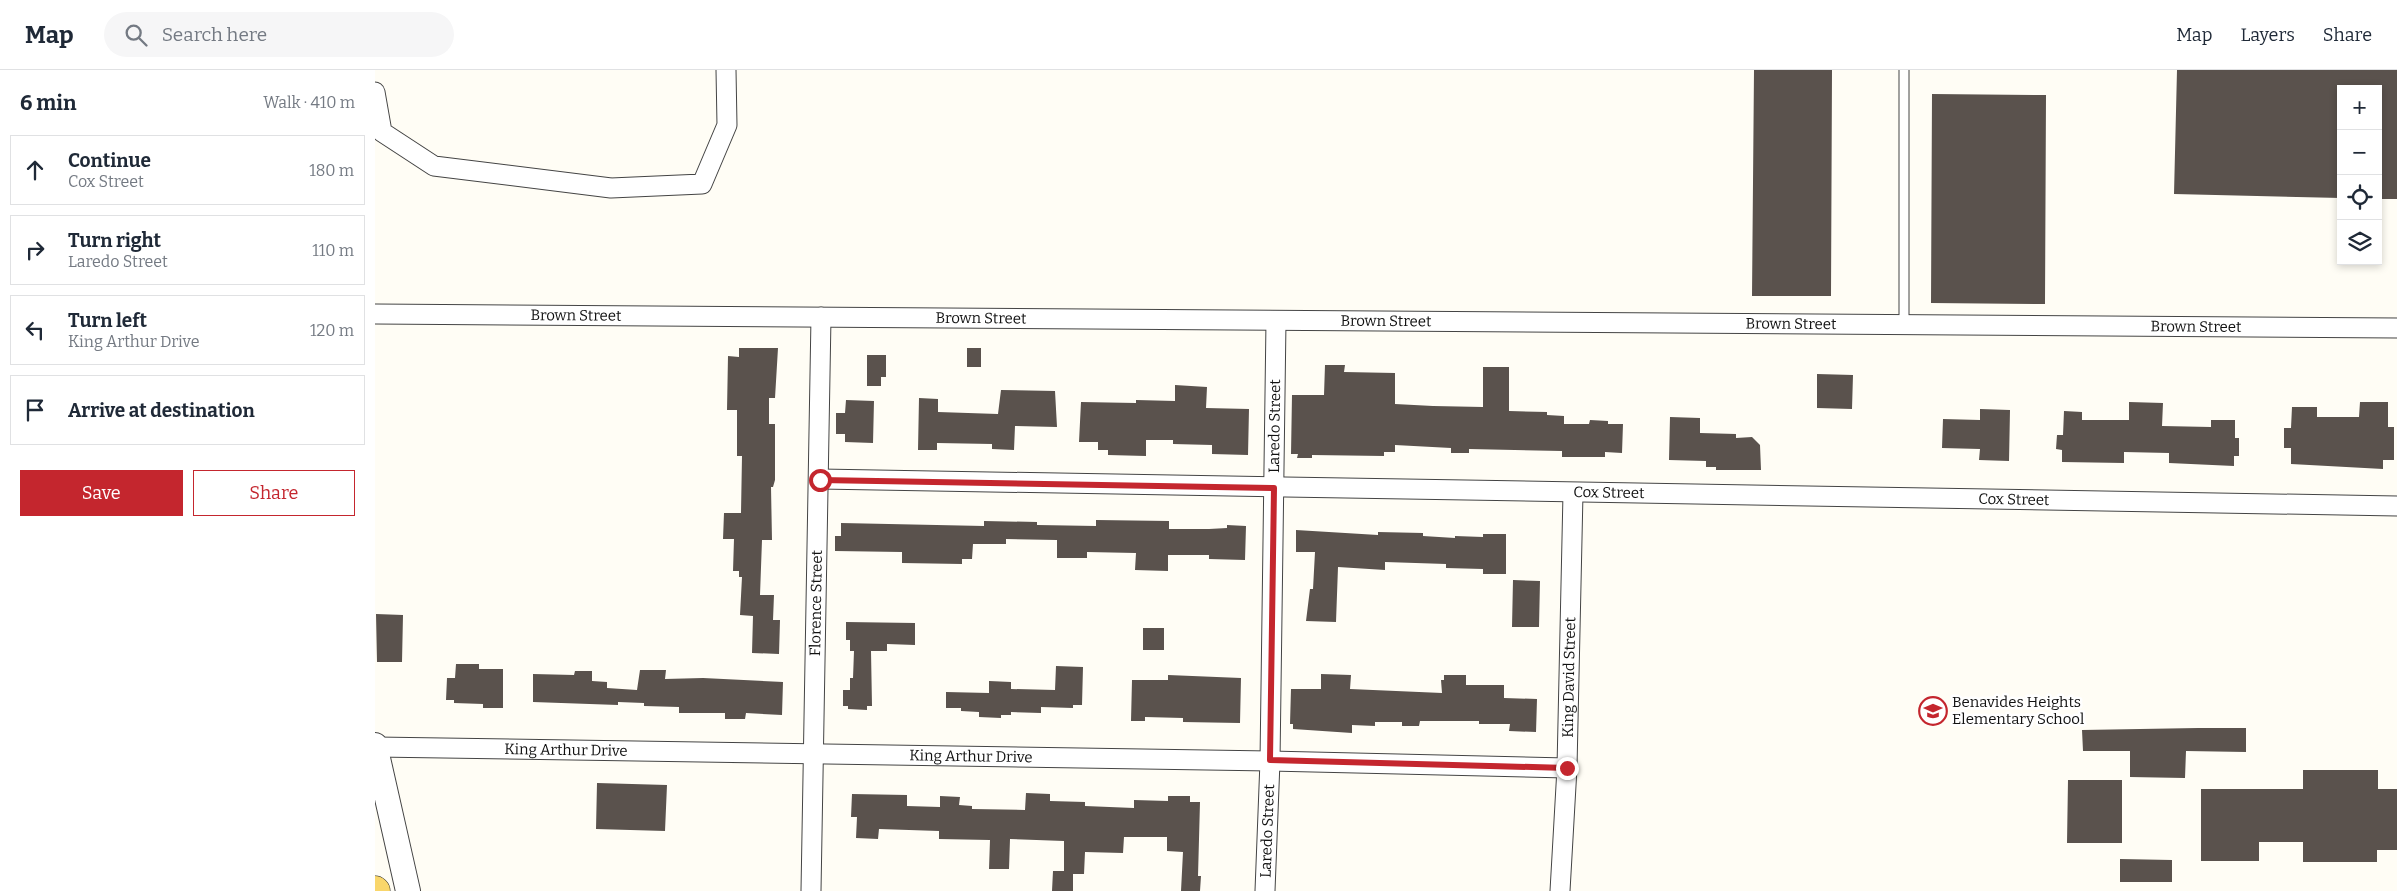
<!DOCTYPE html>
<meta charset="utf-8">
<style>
:root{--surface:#fff;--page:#f6f6f7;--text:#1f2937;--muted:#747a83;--line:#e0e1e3;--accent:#c4262e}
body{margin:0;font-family:Bitter,serif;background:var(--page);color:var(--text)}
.controls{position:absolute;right:15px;top:15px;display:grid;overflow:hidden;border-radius:0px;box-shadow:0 2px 8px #0003}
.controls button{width:45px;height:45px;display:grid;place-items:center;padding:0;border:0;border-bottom:1px solid var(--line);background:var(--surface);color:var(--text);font:25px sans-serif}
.stop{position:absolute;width:15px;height:15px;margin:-11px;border:4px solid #c4262e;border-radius:50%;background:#fff}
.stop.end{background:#c4262e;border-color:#fff;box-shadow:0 1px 5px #0008}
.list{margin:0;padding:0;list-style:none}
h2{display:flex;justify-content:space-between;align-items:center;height:65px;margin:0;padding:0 20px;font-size:21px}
h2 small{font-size:16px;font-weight:400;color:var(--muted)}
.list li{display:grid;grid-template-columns:32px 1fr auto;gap:15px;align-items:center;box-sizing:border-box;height:70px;margin:0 10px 10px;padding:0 10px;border:1px solid var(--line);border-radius:0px}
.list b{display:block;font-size:19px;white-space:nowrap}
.list p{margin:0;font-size:16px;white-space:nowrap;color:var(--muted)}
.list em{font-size:16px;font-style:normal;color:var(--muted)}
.actions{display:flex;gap:10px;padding:15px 20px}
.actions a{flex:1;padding:11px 0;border:1px solid var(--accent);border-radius:0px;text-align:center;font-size:18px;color:var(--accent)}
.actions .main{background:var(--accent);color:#fff}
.icon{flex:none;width:28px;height:28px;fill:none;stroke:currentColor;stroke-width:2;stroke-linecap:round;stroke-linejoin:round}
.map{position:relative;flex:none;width:2022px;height:821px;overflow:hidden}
header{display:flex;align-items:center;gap:30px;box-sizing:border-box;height:70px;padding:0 25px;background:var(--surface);border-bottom:1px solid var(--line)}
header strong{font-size:24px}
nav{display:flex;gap:28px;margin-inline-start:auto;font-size:18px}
.search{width:350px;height:45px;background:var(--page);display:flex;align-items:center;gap:12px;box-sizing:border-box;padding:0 18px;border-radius:28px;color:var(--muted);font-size:19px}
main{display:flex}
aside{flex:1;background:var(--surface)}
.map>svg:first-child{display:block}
</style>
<header>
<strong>Map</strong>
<div class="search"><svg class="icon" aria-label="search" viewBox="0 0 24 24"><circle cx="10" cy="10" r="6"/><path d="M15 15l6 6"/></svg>Search here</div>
<nav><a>Map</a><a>Layers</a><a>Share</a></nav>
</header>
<main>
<aside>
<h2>6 min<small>Walk · 410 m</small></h2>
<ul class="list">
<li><svg class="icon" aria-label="ahead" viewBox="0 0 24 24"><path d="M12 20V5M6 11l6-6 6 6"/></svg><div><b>Continue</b><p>Cox Street</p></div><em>180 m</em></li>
<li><svg class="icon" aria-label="right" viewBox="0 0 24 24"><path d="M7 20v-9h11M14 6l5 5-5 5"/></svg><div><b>Turn right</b><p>Laredo Street</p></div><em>110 m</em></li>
<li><svg class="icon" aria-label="left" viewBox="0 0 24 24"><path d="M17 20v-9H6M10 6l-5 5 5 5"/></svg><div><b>Turn left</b><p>King Arthur Drive</p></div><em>120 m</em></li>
<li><svg class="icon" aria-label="arrive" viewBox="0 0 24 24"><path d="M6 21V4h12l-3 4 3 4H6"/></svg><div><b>Arrive at destination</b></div></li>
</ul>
<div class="actions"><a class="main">Save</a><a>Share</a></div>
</aside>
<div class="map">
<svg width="2022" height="821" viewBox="0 0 2022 821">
<rect width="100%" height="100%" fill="#fffdf5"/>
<path fill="#5a524d" d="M1379 0H1457L1456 226H1377Z
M1802 0H2022V129H2003V19H1966V128L1799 124Z
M1557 24 1671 25 1670 234 1556 233Z
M364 278H403L400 328H394V354H400V410L398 417H396L397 470H387L385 525H399L398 550H405L404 584 377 583 378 546 365 545 367 507H364V501H358L359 469H348L349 443H366L367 386H362V340H352L353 286 364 287Z
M592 278H606V297H592Z
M492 285H511V307H506V316H492Z
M950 295H970L969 302 1020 303V334L1058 336 1108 337V297H1134V341L1172 342V345L1189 346V354H1214L1215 350 1233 351V354H1248L1247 383 1230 382V387H1187V381L1094 379V383H1076V378L1020 375V382H1009V386L937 385V388H922L923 384H916L917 325H949Z
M1442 304 1478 305 1477 339 1442 338Z
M800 315 832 317 831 338 874 339 873 385 837 384V375L798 374V370H771V386L733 385V380H723V372H704L706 332 761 333V330L800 331Z
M626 320 680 321 682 357 640 356 639 380 617 379V374L562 373V380H543L544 328 563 329V342L623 344Z
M471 330 499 331 498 373 470 372V364H461V343H470Z
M1754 332 1788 333 1787 356 1836 357V350H1860V368H1864V386H1859V396L1794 393V383L1749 382V393L1687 392V380L1681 379 1682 365H1688L1689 341 1707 342V350H1754Z
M1985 332H2013V357H2019V390H2008V399L1916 394V378H1909V358H1916L1917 337H1942V347H1984Z
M1605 339 1635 340 1634 391 1604 390 1605 379 1567 378 1568 349 1605 350Z
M1295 347 1325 348V363L1361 364V368L1377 367 1385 375 1386 400H1341V397H1331V391L1294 390Z
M721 450 794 451V459H834L852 458V455L871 456 870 490 834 489V485H793V501L760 500 761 483 712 482V488H682V470L631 469V474H598L597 489H587V494L527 493V482L460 481V466H466V453L609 456V451L662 452V455L721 456Z
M921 460 1003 465V462L1048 463V466L1080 468V466L1108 467V464H1131V504H1108V499L1071 498V494L1010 492V500L963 497 961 552 931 551 935 519H938L940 482H921Z
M1138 510 1165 511 1164 557H1137Z
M1 544 28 545 27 592H2Z
M471 552 540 553V575L512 574V581H496L497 636H492V640L473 639V636H468V620H475V608H478L479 581H475V570H471Z
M768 558H789V580H768Z
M81 594H104V599H128V638H108V634L79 633V630H71L72 608H80Z
M681 596 708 597 707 635H698V638L666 637V643L636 642V645H626V648L604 647V642L586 641V638H571V622L614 623V611L636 612V619L680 620Z
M265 600H291L290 609 328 608 408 612 407 645 371 643 370 649H350V643H304V637L269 636V633L243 632V635L158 632V604L199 605 200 601H217V611L232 612V618L262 620Z
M946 604 976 605 975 619 1067 623 1066 610H1069V605H1091V615H1129V628L1162 629 1161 662 1134 661 1135 654H1104V651H1045L1044 656H1027V652H1000V656L977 655V663L918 659V654H915L916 619H946Z
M793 605 866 608 865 653 808 652V648L770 647V651H756L757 610H793Z
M1823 658H1871V682L1811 681 1810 708 1755 707V681H1708L1707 660Z
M1928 700H2003V719H2022V780H2002V792H1928V772H1884V791H1826V719H1928Z
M1693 710H1747V773H1692Z
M222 713 292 715 290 761 221 759Z
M651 723 675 724V731L710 732V736L759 738V730L793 731V726H815V732H825L823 806H826L825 821H806L808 782 792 781V767H749L748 783 710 782 709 804H698V821H677L678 801H689V771L635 769 634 799H614L615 770 564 769V761L504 759 503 769 481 768 482 747H476L477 724 532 725V736L565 737V726L585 727 584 735 597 736V739L650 740Z
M1745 789 1797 790V812H1745Z"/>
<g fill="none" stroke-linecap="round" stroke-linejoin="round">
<defs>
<path id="service" d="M1529 255V0"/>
<g id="minor">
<path d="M0 22 7 62 59 96 236 118 327 114 352 55 351 0"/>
<path id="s1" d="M0 244 2022 258"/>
<path id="s2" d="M445 409 2022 436"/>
<path id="s3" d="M1 677 895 691 1192 698"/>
<path id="s4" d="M436 821 446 247"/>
<path id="s5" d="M890 821 895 691 901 251"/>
<path id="s6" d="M1185 821 1192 698 1198 423"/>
</g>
<path id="tertiary" d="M0 675 33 821"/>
<path id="primary" d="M0 820 1 821"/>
</defs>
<use href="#service" stroke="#444" stroke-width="11"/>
<use href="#minor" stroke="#444" stroke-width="21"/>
<use href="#tertiary" stroke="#444" stroke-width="26"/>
<use href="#primary" stroke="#222" stroke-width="29"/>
<use href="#service" stroke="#fff" stroke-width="9"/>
<use href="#minor" stroke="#fff" stroke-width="19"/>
<use href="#tertiary" stroke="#fff" stroke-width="24"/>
<use href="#primary" stroke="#f9d66b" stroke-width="28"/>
</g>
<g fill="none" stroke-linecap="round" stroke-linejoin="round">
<path stroke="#c4262e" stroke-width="6" d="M445 410 899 418 895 690 1192 698"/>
</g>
<defs>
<symbol id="school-ring" viewBox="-11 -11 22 22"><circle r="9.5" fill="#fff" stroke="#c4262e" stroke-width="1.5"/><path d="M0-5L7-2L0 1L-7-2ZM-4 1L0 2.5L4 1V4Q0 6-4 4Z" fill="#c4262e"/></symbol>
</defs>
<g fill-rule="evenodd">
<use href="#school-ring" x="1542" y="625" width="32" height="32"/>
</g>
<g text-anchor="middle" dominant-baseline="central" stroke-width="5" stroke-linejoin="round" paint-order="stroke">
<g font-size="15" fill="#111" stroke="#fff">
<text stroke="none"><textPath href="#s1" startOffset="201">Brown Street</textPath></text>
<text stroke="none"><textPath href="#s1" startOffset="606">Brown Street</textPath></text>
<text stroke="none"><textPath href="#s1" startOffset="1011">Brown Street</textPath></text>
<text stroke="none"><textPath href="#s1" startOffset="1416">Brown Street</textPath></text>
<text stroke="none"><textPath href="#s1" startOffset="1821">Brown Street</textPath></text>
<text stroke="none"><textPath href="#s5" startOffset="465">Laredo Street</textPath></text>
<text stroke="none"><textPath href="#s2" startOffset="789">Cox Street</textPath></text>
<text stroke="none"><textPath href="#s2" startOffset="1194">Cox Street</textPath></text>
<text stroke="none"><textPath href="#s4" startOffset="288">Florence Street</textPath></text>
<text stroke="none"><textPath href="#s6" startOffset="214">King David Street</textPath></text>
<text stroke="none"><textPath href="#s3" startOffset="190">King Arthur Drive</textPath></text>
<text stroke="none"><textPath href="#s3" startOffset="595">King Arthur Drive</textPath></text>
<text stroke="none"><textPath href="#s5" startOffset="60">Laredo Street</textPath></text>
</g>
<g font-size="15" fill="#111" stroke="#fff" text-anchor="start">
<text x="1577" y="632">Benavides Heights<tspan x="1577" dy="17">Elementary School</tspan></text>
</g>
</g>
</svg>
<div class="controls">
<button>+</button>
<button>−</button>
<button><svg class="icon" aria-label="locate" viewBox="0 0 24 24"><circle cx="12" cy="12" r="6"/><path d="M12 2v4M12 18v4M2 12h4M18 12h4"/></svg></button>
<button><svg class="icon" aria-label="layers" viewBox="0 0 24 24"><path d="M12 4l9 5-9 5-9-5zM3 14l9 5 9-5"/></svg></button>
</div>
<div class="stop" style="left:445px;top:410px"></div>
<div class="stop end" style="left:1192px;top:698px"></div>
</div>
</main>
